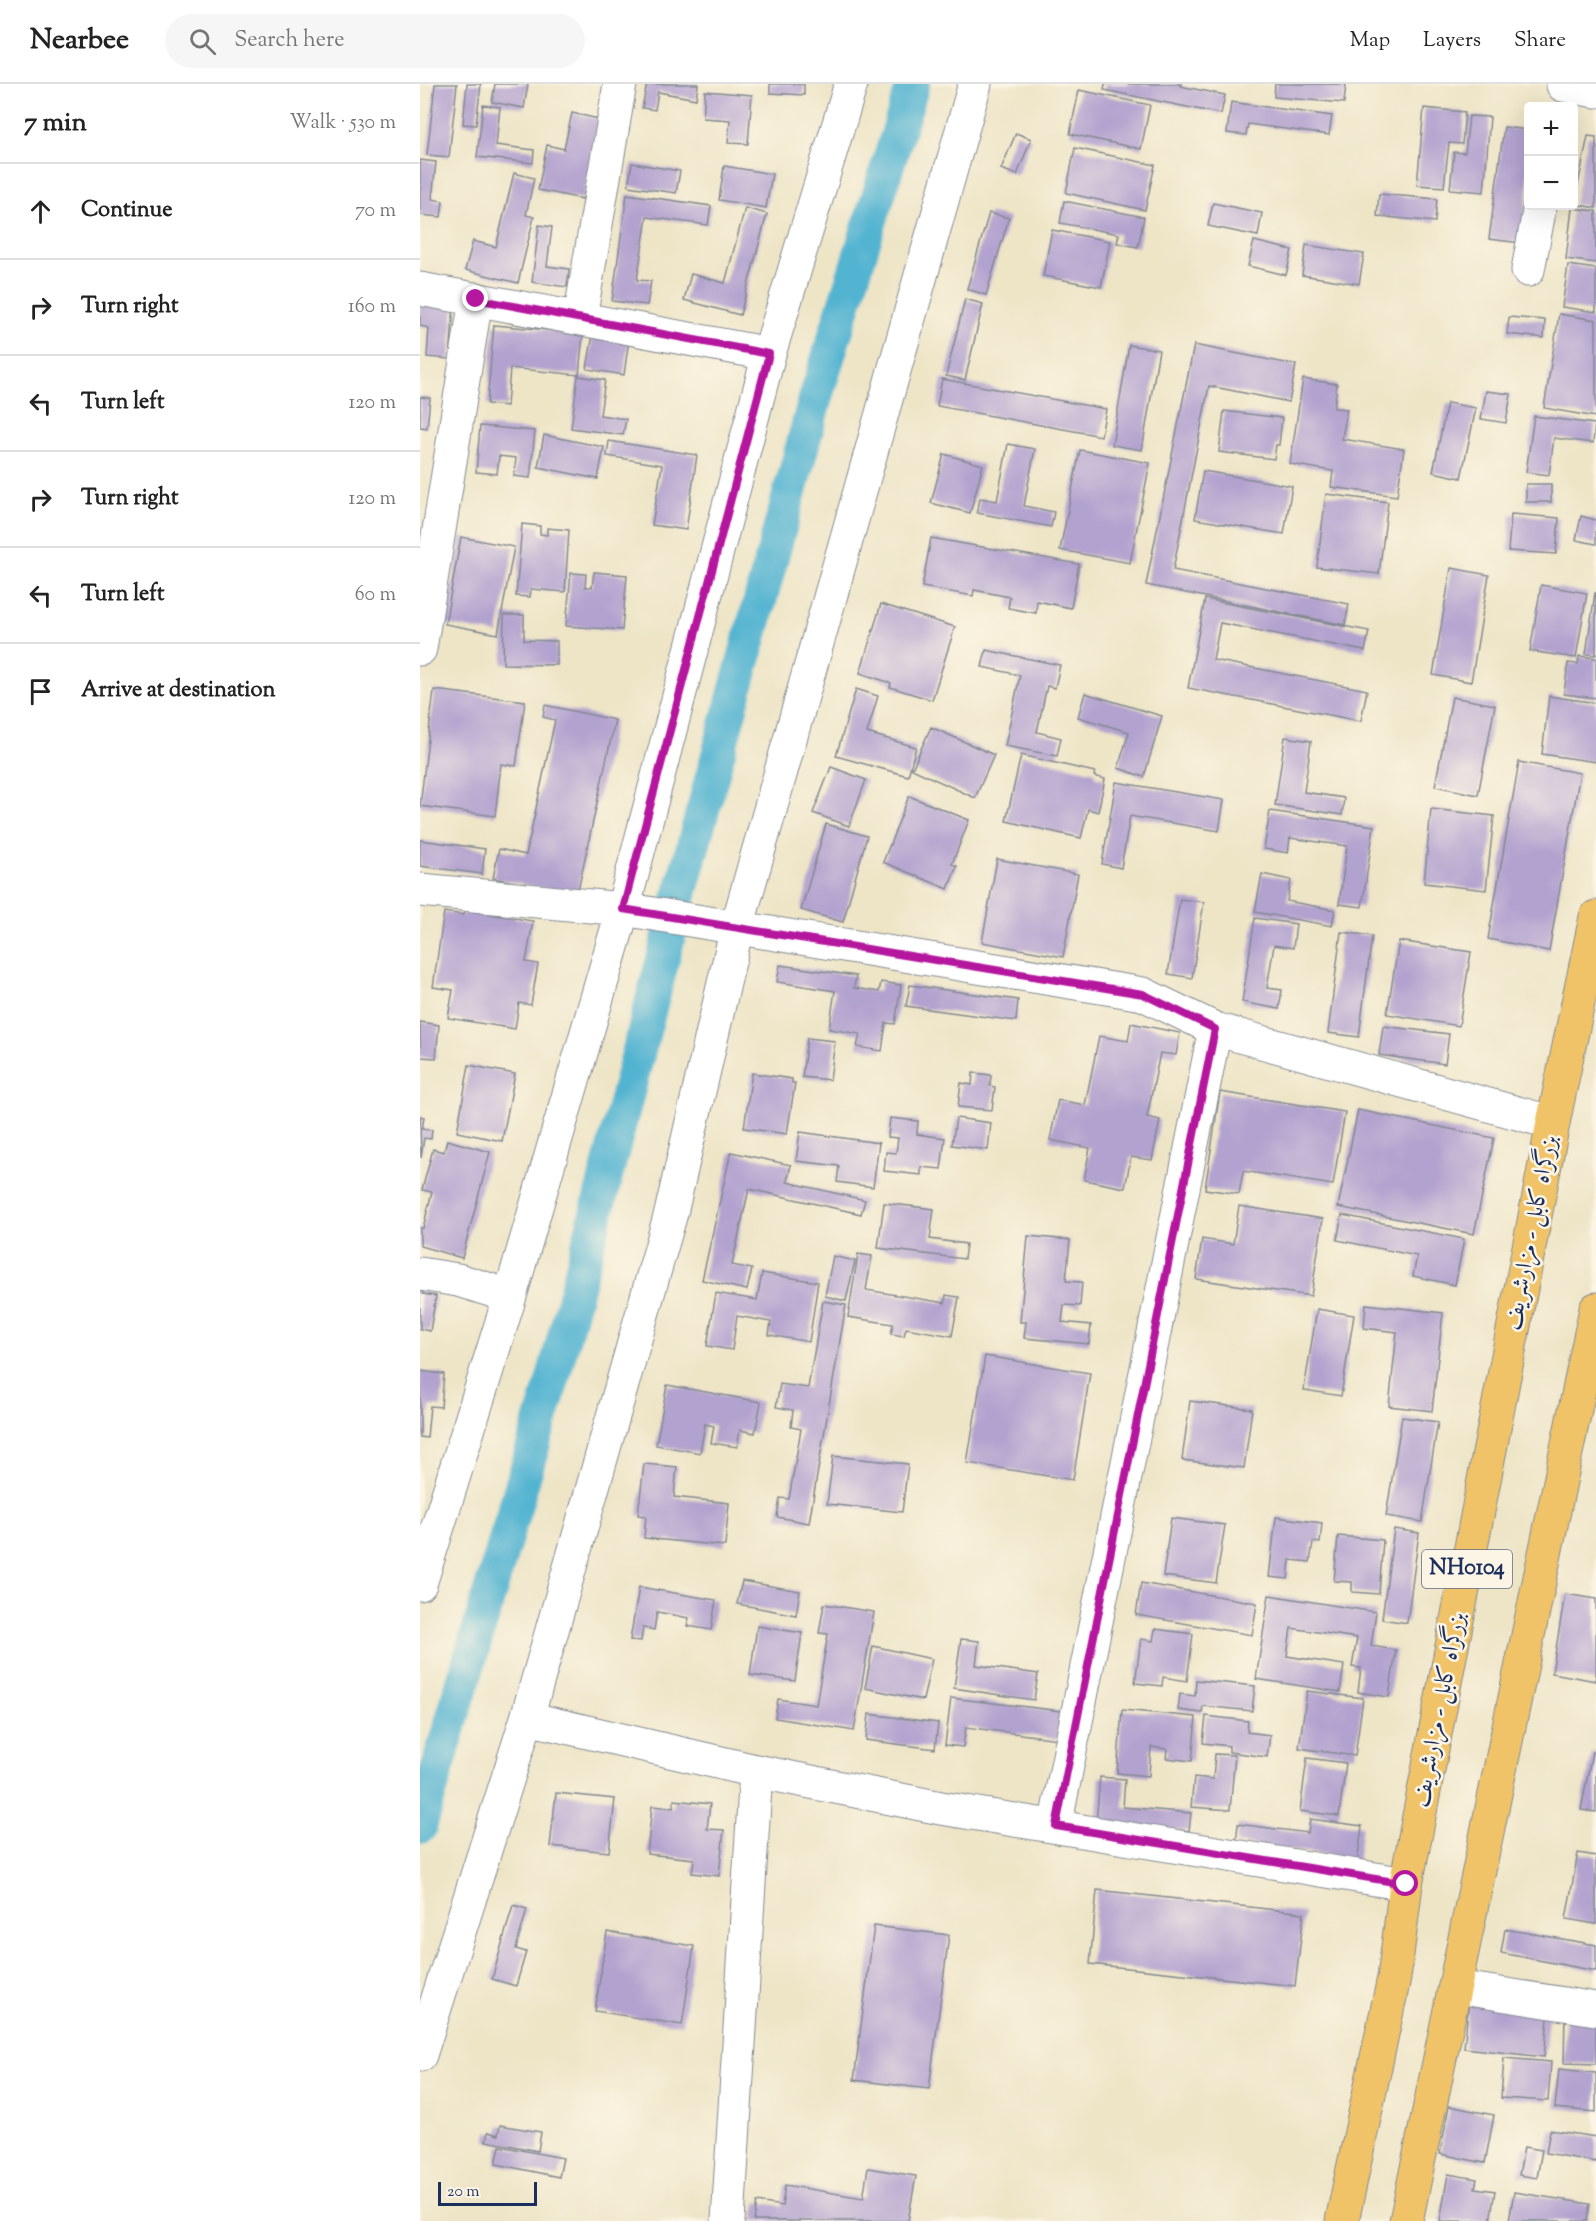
<!DOCTYPE html>
<meta charset="utf-8">
<style>
:root{--surface:#fff;--page:#f6f6f6;--text:#222;--muted:#767676;--line:#e0e0e0}
body{margin:0;font-family:"Sorts Mill Goudy",Amiri,serif;background:var(--page);color:var(--text)}
.controls{position:absolute;right:18px;top:18px;display:grid;overflow:hidden;border-radius:6px;box-shadow:0 6px 24px #0002}
.controls button{width:54px;height:54px;display:grid;place-items:center;padding:0;border:0;border-bottom:2px solid var(--line);background:var(--surface);color:var(--text);font:30px sans-serif}
.scale{position:absolute;left:18px;bottom:15px;width:99px;box-sizing:border-box;padding-left:6px;border:3px solid #1b2f5e;border-top:0;font-size:16px;line-height:21px;white-space:nowrap;color:#1b2f5e;-webkit-text-stroke:4px #fcf5e5;paint-order:stroke}
.stop{position:absolute;width:18px;height:18px;margin:-14px;border:4px solid #b5179e;border-radius:50%;background:#fff}
.stop.end{background:#b5179e;border-color:#fff;box-shadow:0 2px 6px #0008}
.list{margin:0;padding:0;list-style:none}
h2{display:flex;justify-content:space-between;align-items:center;height:78px;margin:0;padding:0 24px;font-size:26px}
h2 small{font-size:20px;font-weight:400;color:var(--muted)}
.list li{display:grid;grid-template-columns:39px 1fr auto;gap:18px;align-items:center;box-sizing:border-box;height:96px;padding:0 24px;border-top:2px solid var(--line)}
.list b{display:block;font-size:22px;white-space:nowrap}
.list em{font-size:20px;font-style:normal;color:var(--muted)}
.icon{flex:none;width:33px;height:33px;fill:none;stroke:currentColor;stroke-width:2;stroke-linecap:round;stroke-linejoin:round}
.map{position:relative;flex:none;width:1176px;height:2137px;overflow:hidden}
header{display:flex;align-items:center;gap:36px;box-sizing:border-box;height:84px;padding:0 30px;background:var(--surface);border-bottom:2px solid var(--line)}
header strong{font-size:28px}
nav{display:flex;gap:33px;margin-inline-start:auto;font-size:21px}
.search{width:420px;height:54px;background:var(--page);display:flex;align-items:center;gap:15px;box-sizing:border-box;padding:0 21px;border-radius:33px;color:var(--muted);font-size:22px}
main{display:flex}
aside{flex:1;background:var(--surface)}
.map>svg:first-child{display:block}
</style>
<header>
<strong>Nearbee</strong>
<div class="search"><svg class="icon" aria-label="search" viewBox="0 0 24 24"><circle cx="10" cy="10" r="6"/><path d="M15 15l6 6"/></svg>Search here</div>
<nav><a>Map</a><a>Layers</a><a>Share</a></nav>
</header>
<main>
<aside>
<h2>7 min<small>Walk · 530 m</small></h2>
<ul class="list">
<li><svg class="icon" aria-label="ahead" viewBox="0 0 24 24"><path d="M12 20V5M6 11l6-6 6 6"/></svg><div><b>Continue</b></div><em>70 m</em></li>
<li><svg class="icon" aria-label="right" viewBox="0 0 24 24"><path d="M7 20v-9h11M14 6l5 5-5 5"/></svg><div><b>Turn right</b></div><em>160 m</em></li>
<li><svg class="icon" aria-label="left" viewBox="0 0 24 24"><path d="M17 20v-9H6M10 6l-5 5 5 5"/></svg><div><b>Turn left</b></div><em>120 m</em></li>
<li><svg class="icon" aria-label="right" viewBox="0 0 24 24"><path d="M7 20v-9h11M14 6l5 5-5 5"/></svg><div><b>Turn right</b></div><em>120 m</em></li>
<li><svg class="icon" aria-label="left" viewBox="0 0 24 24"><path d="M17 20v-9H6M10 6l-5 5 5 5"/></svg><div><b>Turn left</b></div><em>60 m</em></li>
<li><svg class="icon" aria-label="arrive" viewBox="0 0 24 24"><path d="M6 21V4h12l-3 4 3 4H6"/></svg><div><b>Arrive at destination</b></div></li>
</ul>
</aside>
<div class="map">
<svg width="1176" height="2137" viewBox="0 0 1176 2137">
<rect width="100%" height="100%" fill="#fcf5e5"/>
<filter id="ink" filterUnits="userSpaceOnUse"><feTurbulence type="fractalNoise" baseFrequency=".0167" numOctaves="2"/><feDisplacementMap in="SourceGraphic" scale="12" xChannelSelector="R" yChannelSelector="G"/><feConvolveMatrix kernelMatrix="1 2 1 2 8 2 1 2 1" color-interpolation-filters="sRGB"/></filter>
<filter id="wash" filterUnits="userSpaceOnUse"><feTurbulence type="fractalNoise" baseFrequency=".008" numOctaves="4" result="noise"/><feDisplacementMap in="SourceGraphic" scale="24" xChannelSelector="R" yChannelSelector="G"/><feGaussianBlur stdDeviation="1.35" result="paint"/><feColorMatrix in="noise" values="0 0 0 0 0 0 0 0 0 0 0 0 0 0 0 0 0 1.4 0 .05"/><feComposite in="paint" operator="in"/></filter>
<g filter="url(#wash)">
<rect width="100%" height="100%" fill="#eee5c7"/>
<g fill="none" stroke-linecap="round" stroke-linejoin="round">
<path stroke="#53b4d1" stroke-width="34" d="M0 1743 131 1302 261 806 396 312 493 0"/>
</g>
<g id="blocks">
<path fill="#b2a2cf" d="M15 0H37L29 73 7 71Z
M47 0H61L56 41 43 40Z
M75 0H108L104 24 72 18Z
M227 0H278L276 15 238 8 235 26 222 24Z
M350 0H384V11L350 9Z
M685 0H761L760 2 805 11 801 30 684 6Z
M855 0H926L924 19 854 13Z
M659 6 730 21 721 65 650 50Z
M285 7 332 11 328 60 308 59 310 36 283 34Z
M811 18 912 32 909 51 828 40 826 51 807 49Z
M63 21 80 23 76 61 114 66 113 79 57 73Z
M1004 24 1045 28 1042 60 1029 59 1024 103 997 101Z
M152 29 179 35 163 115 118 106 127 61 144 65Z
M1049 32 1070 33 1064 108 1030 105 1034 68 1045 69Z
M1084 43 1108 46V108L1101 159 1069 155Z
M596 49 611 55 597 91 581 85Z
M1168 52 1176 53V124L1154 120Z
M655 64 735 81 725 126 646 109Z
M0 76 16 78 12 115 23 117 21 133 0 131Z
M212 79 260 87 256 109 208 102Z
M304 82 352 90 346 124 299 116Z
M94 89 114 94 106 131 114 133 98 199 45 186 53 157 76 163Z
M207 110 291 122 288 141 227 133 217 196 231 197 227 221 192 217Z
M959 110 1017 115 1015 138 957 132Z
M644 117 724 133 718 163 697 159 699 150 640 139Z
M793 119 842 129 838 152 788 142Z
M325 124 347 130 320 231 264 216 271 190 305 199Z
M1152 124 1176 127V179L1146 175Z
M569 129 589 134 566 211 547 205Z
M119 141 132 143 127 182 149 185 147 203 112 198Z
M632 146 690 157 681 203 623 192Z
M834 157 872 166 866 191 828 182Z
M886 161 944 170 939 200 882 191Z
M1148 181 1176 185V228L1142 223Z
M545 215 563 220 545 296 526 292Z
M0 216 34 219 30 275 7 273 9 244 0 242Z
M1139 230 1176 236V333L1124 324Z
M1089 233 1125 236 1124 254 1087 250Z
M74 241 163 249 159 291 90 284 87 322 67 320Z
M173 250 209 255 204 291 167 285Z
M709 261 739 266 722 366 692 361Z
M774 261 876 281 869 318 789 302 753 486 929 520 925 541 726 501Z
M158 292 185 296 180 331 206 335 203 351 151 344Z
M522 295 686 325 681 352 517 322Z
M883 295 917 300 914 324 927 325 922 355 984 365 977 412 911 403 913 387 870 380Z
M1066 307 1091 310 1086 339 1061 335Z
M0 313 10 314 7 344 0 343Z
M1027 319 1056 324 1041 394 1013 388Z
M804 327 862 334 859 361H856L854 375 799 368Z
M1114 332 1175 340 1173 359 1134 354 1129 391 1106 388Z
M60 342 115 347 110 394 94 392 96 374 79 372 77 390 56 388Z
M124 351 184 363 178 395 118 383Z
M189 357 277 371 266 446 232 441 242 381 187 372Z
M588 360 615 365 604 422 634 428 631 443 557 429 560 414 577 417Z
M660 366 730 379 710 479 640 466Z
M524 370 563 381 550 429 511 419Z
M783 387 872 402 864 450 775 435Z
M1106 400H1131V418H1106Z
M906 410 968 418 959 490 897 483Z
M1091 430 1139 434 1136 470 1088 467Z
M1161 432 1176 436V460L1156 456Z
M102 440 120 442V450L127 451V444L149 446 145 508 111 505 110 513 96 512Z
M41 453 94 463 78 550 25 540Z
M511 454 659 480 651 524 617 517 616 529 588 524 590 513 554 506 553 512 502 503Z
M1031 484 1069 491 1051 598 1013 591Z
M174 488 207 491 202 546 146 542 151 489 166 490 165 503H172Z
M1121 501 1167 509 1156 574 1110 567Z
M1175 509H1176V571L1166 570Z
M785 515 949 547 945 567 800 539 793 576 947 606 941 637 768 604Z
M461 520 535 543 512 616 470 603 471 599 440 589Z
M84 531H104V556L137 557V581L83 580Z
M566 566 640 581 635 604 627 602 617 648 641 654 637 672 585 662 600 591 562 583Z
M1159 572 1176 574V614L1144 610 1148 579 1158 580Z
M436 605 458 612 447 649 496 663 488 692 416 672Z
M14 606 105 617 96 682 81 680 75 732 0 722Z
M665 609 742 632 724 693 698 684 709 648 658 633Z
M1129 612 1176 619V678L1122 670Z
M1032 613 1075 621 1058 711 1015 702Z
M125 621 195 636 157 811 73 794 79 765 106 771 135 636 123 633Z
M511 643 574 671 555 714 492 685Z
M865 653 891 657 884 708 924 714 922 731 855 721Z
M601 671 675 688 674 692 685 695 678 728 668 725 661 754 586 737Z
M1099 678 1160 689 1129 867 1068 855Z
M411 683 446 696 429 742 393 729Z
M696 698 804 716 799 747 710 732 701 784 682 780Z
M489 712 549 736 532 780 537 782 528 805 463 778Z
M1011 725 1074 732 1066 806 1004 799Z
M850 727 954 742 942 823 919 820 927 762 870 754 868 769 844 765Z
M406 740 447 752 423 838 381 826Z
M0 756 65 765 62 790 0 782Z
M577 775 658 790 643 873 562 858Z
M842 790 871 796 867 817 915 826 912 842 835 828Z
M760 815 784 818 772 894 748 890Z
M45 826 113 837 106 878 118 880 111 921 99 919 95 945 28 934 33 906 13 903 24 828 44 831Z
M835 834 876 840 873 864 854 861 847 904 862 906 859 925 822 918Z
M921 848 952 852 939 953 908 949Z
M979 857 1051 868 1039 942 967 930Z
M360 881 436 892 434 904 459 908 461 898 481 901 475 940 466 939 462 967 437 963 440 950 409 945 415 907 357 898Z
M490 901 598 916 596 937 486 922Z
M0 938 19 941 16 974 0 973Z
M711 939 760 949 756 971 740 969 727 1033 740 1036 732 1076 711 1073 705 1104 664 1096 670 1064 630 1056 638 1016 665 1021 679 952 708 957Z
M963 942 1029 950 1025 980 959 971Z
M387 954 415 957 410 996 382 993Z
M49 981 95 990 82 1057 37 1048Z
M332 989 372 995V999H375L367 1050 324 1044Z
M553 989 571 991 570 1002 575 1003 572 1026 538 1023 541 999 552 1001Z
M800 1008 925 1028 913 1101 823 1087 819 1110 785 1105Z
M938 1026 1074 1054 1054 1150 918 1123Z
M0 1032 4 1033 2 1045 12 1046 11 1055 4 1054 1 1074Z
M470 1034 498 1037 497 1050 525 1054 521 1085 501 1083V1091L464 1087 466 1068 476 1069 478 1054 468 1053Z
M536 1034 571 1039 568 1066 532 1061Z
M380 1048 459 1059 453 1103 417 1098 419 1082 376 1077Z
M27 1056 70 1068 42 1174 0 1162V1144H3L12 1108 2 1106 13 1065 24 1068Z
M311 1068 371 1081 367 1098 445 1116 441 1130 329 1105 312 1181 332 1185 327 1206 282 1196Z
M464 1119 514 1125 510 1155 546 1160 544 1175 458 1164Z
M819 1122 903 1135 891 1212 776 1195 782 1155 813 1160Z
M922 1131 1044 1155 1035 1201 993 1192 997 1172 917 1156Z
M608 1152 650 1156 646 1197 662 1198 660 1222 644 1221 642 1238 671 1241 669 1260 604 1254 606 1238H600Z
M438 1170 452 1172 446 1206 525 1219 526 1211 539 1213 532 1252 486 1244 484 1252 471 1250 473 1240 428 1233Z
M413 1172 435 1177 426 1217 405 1212Z
M342 1189 398 1198 389 1258 349 1251 351 1238 317 1232 312 1266 287 1262 296 1209 337 1216Z
M0 1202H4L3 1210 16 1212 10 1247 0 1245Z
M403 1217 426 1221 389 1439 357 1433 360 1414 369 1415 381 1345 371 1343 373 1326 356 1323 360 1300 388 1304Z
M946 1220 1023 1229 1012 1327 969 1322 977 1248 944 1244Z
M897 1225 934 1231 921 1312 884 1306Z
M565 1272 670 1289 653 1396 547 1379Z
M0 1287 24 1290 21 1323 10 1322 7 1354 0 1353Z
M247 1301 341 1318 335 1349 320 1346 317 1363 291 1359 294 1342 285 1340 280 1369 236 1361Z
M770 1317 832 1325 824 1384 762 1376Z
M982 1333 1018 1338 1002 1438 966 1432Z
M413 1372 488 1380 482 1428 407 1420Z
M224 1380 257 1383 254 1413 309 1419 305 1462 224 1454 226 1432 218 1431Z
M856 1433 902 1439 900 1459 893 1458 890 1478 870 1476 868 1495 849 1493Z
M751 1434 805 1441 796 1499 743 1492Z
M974 1445 999 1449 987 1539 962 1535Z
M918 1452 963 1456 959 1510 932 1508V1498L914 1497Z
M322 1497 380 1507 376 1531 317 1520Z
M721 1499 837 1519 832 1551 716 1531Z
M219 1503 296 1516 291 1546 267 1542 269 1534 237 1528 234 1546 223 1544 221 1557 210 1556Z
M1145 1510 1176 1515V1597L1132 1589Z
M849 1511 956 1528 951 1562 976 1566 969 1613 938 1608 941 1584 932 1583 937 1554 871 1544 867 1572 924 1581 920 1608 836 1595Z
M404 1520 454 1528 434 1647 355 1634 358 1615 396 1621 408 1550 399 1549Z
M337 1542 382 1549 375 1597 330 1591Z
M735 1545 773 1550 767 1597 743 1593 742 1602 715 1599 721 1555 733 1557Z
M541 1555 559 1557 556 1581 618 1590 614 1616 534 1604Z
M453 1562 512 1575 503 1616 445 1604Z
M776 1596 835 1602 832 1627 783 1622 782 1629 758 1626 760 1610 775 1612Z
M887 1607 943 1614 935 1672 879 1664Z
M531 1614 641 1627 638 1655 546 1643 543 1663 525 1661Z
M702 1626 776 1633 772 1677 746 1674 747 1665 731 1663 729 1692 697 1689Z
M449 1630 518 1639 515 1665 446 1656Z
M786 1632 828 1637 827 1648 850 1651 847 1673 809 1668V1662L783 1659Z
M1172 1668 1176 1669V1728L1161 1726Z
M795 1670 815 1671 810 1726 771 1723 774 1693 793 1695Z
M887 1674 926 1679 919 1732 880 1727Z
M680 1693 705 1695 703 1723 771 1729 769 1747 676 1739Z
M136 1709 195 1715 189 1768 130 1762Z
M254 1716 290 1720 287 1745 304 1746 299 1792 272 1789 274 1775 227 1770 232 1722 253 1724Z
M890 1735 942 1742 936 1788 910 1784 912 1771 816 1759 818 1740 888 1749Z
M1158 1769 1176 1772V1840L1146 1835Z
M677 1806 884 1829 875 1902 670 1880Z
M93 1821 107 1825 96 1865 106 1868 96 1902 72 1895Z
M454 1842 529 1851 509 2005 434 1996Z
M1085 1845 1176 1861V1887L1081 1869Z
M187 1848 274 1862 262 1941 175 1927Z
M1049 1916 1129 1925 1124 1973 1044 1964Z
M1145 1930 1176 1931V1980L1144 1979Z
M1084 1974 1131 1978 1128 2017 1081 2014Z
M1139 1985 1176 1989V2028L1135 2024Z
M1029 2022 1074 2031 1065 2079 1020 2070Z
M80 2041 121 2048 118 2067 66 2057 68 2048 78 2051Z
M1130 2046 1176 2053V2078L1126 2069Z
M80 2062 143 2074 139 2093 76 2080Z
M1104 2063 1122 2066 1117 2094 1099 2091Z
M448 2084 496 2092 488 2137H334L337 2118 362 2122 365 2101 443 2114Z
M1028 2090 1057 2095 1055 2104 1075 2107 1070 2137H1020Z
M1094 2108 1170 2120 1167 2137H1089Z"/>
</g>
</g>
<g filter="url(#ink)">
<use href="#blocks" fill-opacity="0" stroke="#848a92" stroke-width="1.5"/>
<g fill="none" stroke-linecap="round" stroke-linejoin="round">
<defs>
<path id="minor" d="M1143 1 1176 7
M1108 186 1120 122
M0 205 349 270
M160 234 200 0
M0 565 56 215
M0 806 203 825 723 910 795 945 1133 1039
M0 1190 38 1196 90 1212
M0 1500 90 1212 203 825 349 270 431 0
M107 1634 336 1687 521 1724 986 1800
M635 1742 795 945
M1036 1903 1176 1925
M0 1971 107 1634 251 1129 317 843 555 0
M308 2137 336 1687"/>
<path id="highway" d="M922 2137 974 1894 986 1800 1133 1039 1176 833
M986 2137 1176 1225"/>
</defs>
<use href="#minor" stroke="#848a92" stroke-width="35"/>
<use href="#highway" stroke="#848a92" stroke-width="35"/>
<use href="#minor" stroke="#fff" stroke-width="33"/>
<use href="#highway" stroke="#f0c369" stroke-width="33"/>
</g>
</g>
<g fill="none" stroke-linecap="round" stroke-linejoin="round" filter="url(#ink)">
<path stroke="#b5179e" stroke-width="8" d="M56 215 349 270 203 825 723 910 795 945 636 1742 986 1800"/>
</g>
<g text-anchor="middle" dominant-baseline="central" stroke-width="5" stroke-linejoin="round" paint-order="stroke">
<rect fill="#fcf5e5" stroke="#5e6a86" stroke-width="1.5" x="1002" y="1466" width="90" height="38" rx="4.5"/>
<g font-size="22" font-weight="bold" fill="#1b2f5e">
<text x="1047" y="1485">NH0104</text>
</g>
<g font-size="24" fill="#1b2f5e" stroke="#fcf5e5">
<text transform="translate(1112 1149) rotate(-79)">بزرگراه کابل - مزارشریف</text>
<text transform="translate(1020 1626) rotate(-79)">بزرگراه کابل - مزارشریف</text>
</g>
</g>
</svg>
<div class="controls">
<button>+</button>
<button>−</button>
</div>
<div class="scale">20 m</div>
<div class="stop" style="left:986px;top:1800px"></div>
<div class="stop end" style="left:56px;top:215px"></div>
</div>
</main>
